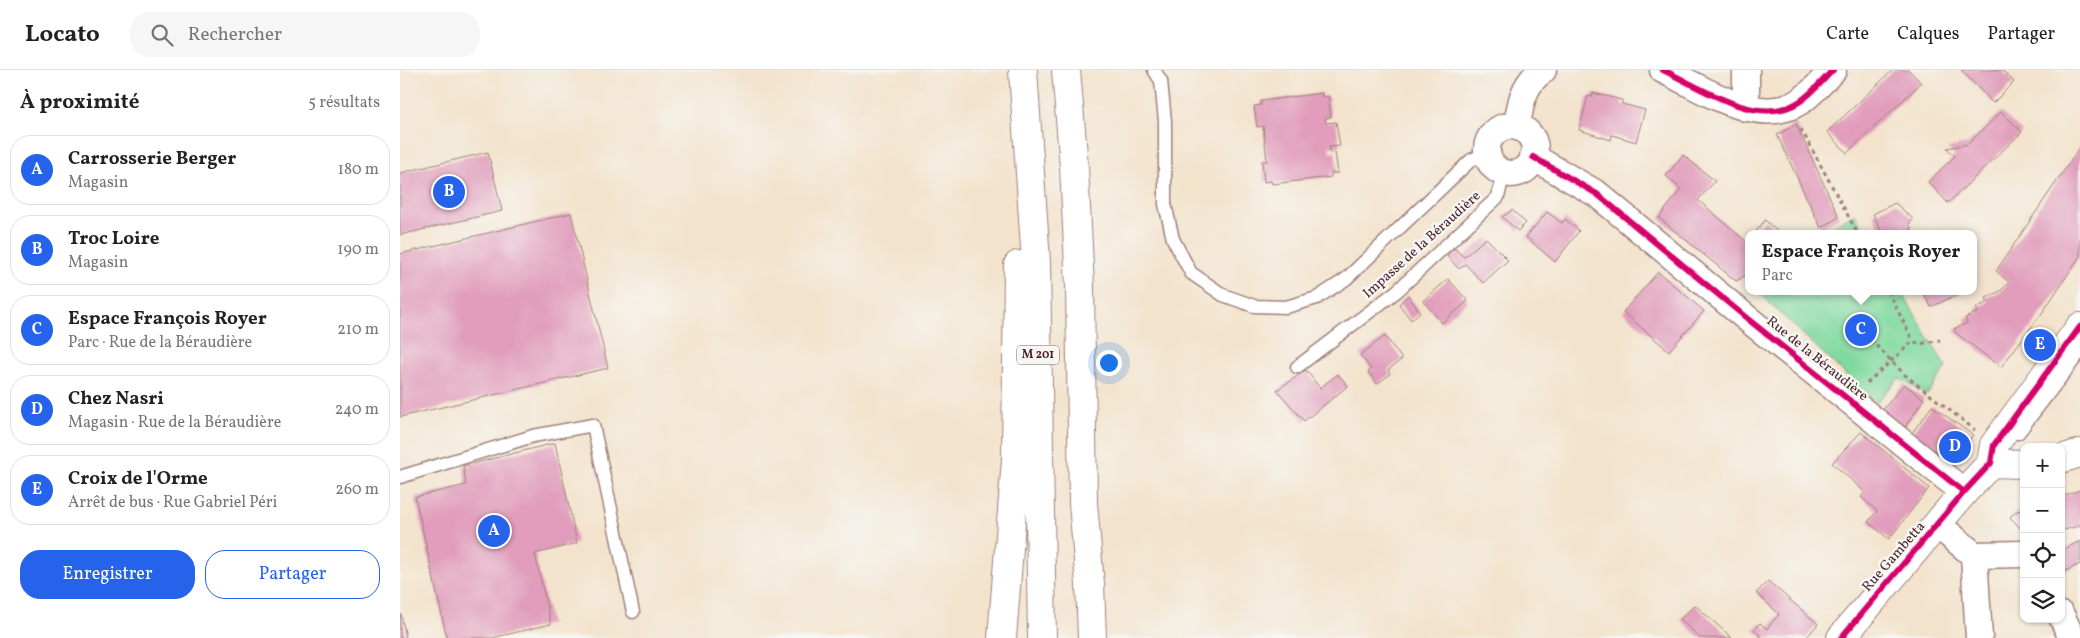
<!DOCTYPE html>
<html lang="fr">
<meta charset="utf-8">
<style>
:root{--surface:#fff;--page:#f6f6f6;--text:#222;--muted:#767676;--line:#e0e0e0;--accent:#2563eb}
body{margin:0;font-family:Vollkorn,serif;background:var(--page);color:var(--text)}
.controls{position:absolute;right:15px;bottom:15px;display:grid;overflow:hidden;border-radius:10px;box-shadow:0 1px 4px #0004}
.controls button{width:45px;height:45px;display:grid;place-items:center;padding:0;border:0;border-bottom:1px solid var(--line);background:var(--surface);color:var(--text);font:25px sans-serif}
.you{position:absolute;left:708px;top:292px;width:18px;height:18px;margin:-12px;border:4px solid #fff;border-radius:50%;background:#1a73e8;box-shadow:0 0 0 8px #1a73e833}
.badge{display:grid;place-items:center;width:32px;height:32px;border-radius:50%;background:var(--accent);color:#fff;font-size:16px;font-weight:700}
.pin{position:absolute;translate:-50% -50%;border:2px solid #fff;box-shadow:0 1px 5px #0006}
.popup{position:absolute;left:1345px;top:160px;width:232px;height:65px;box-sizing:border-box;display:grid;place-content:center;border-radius:10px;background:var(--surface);filter:drop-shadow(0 1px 4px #0005);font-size:16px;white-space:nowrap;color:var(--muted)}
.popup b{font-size:19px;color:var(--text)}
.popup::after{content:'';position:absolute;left:50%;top:100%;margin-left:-10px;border:10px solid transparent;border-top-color:var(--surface)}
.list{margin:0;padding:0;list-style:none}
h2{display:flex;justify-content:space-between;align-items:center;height:65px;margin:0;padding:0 20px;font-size:21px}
h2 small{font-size:16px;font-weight:400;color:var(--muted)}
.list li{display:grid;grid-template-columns:32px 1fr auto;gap:15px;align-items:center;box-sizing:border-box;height:70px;margin:0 10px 10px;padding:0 10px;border:1px solid var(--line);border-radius:20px}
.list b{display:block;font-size:19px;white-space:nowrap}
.list p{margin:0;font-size:16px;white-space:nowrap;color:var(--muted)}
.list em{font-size:16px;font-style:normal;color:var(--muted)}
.actions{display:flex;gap:10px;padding:15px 20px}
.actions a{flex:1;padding:11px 0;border:1px solid var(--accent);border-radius:20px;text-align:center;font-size:18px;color:var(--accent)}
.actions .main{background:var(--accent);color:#fff}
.icon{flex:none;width:28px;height:28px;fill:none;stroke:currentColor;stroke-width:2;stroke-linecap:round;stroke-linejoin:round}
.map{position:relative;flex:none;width:1680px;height:568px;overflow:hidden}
header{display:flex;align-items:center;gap:30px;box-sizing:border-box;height:70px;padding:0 25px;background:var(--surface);border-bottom:1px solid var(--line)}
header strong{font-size:24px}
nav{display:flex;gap:28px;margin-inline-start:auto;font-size:18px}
.search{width:350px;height:45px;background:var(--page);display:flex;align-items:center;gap:12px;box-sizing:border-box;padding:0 18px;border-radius:20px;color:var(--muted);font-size:19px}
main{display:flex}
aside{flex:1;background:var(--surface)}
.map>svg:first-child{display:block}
</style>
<header>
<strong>Locato</strong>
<div class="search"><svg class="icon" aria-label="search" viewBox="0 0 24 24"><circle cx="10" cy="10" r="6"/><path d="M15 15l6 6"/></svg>Rechercher</div>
<nav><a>Carte</a><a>Calques</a><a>Partager</a></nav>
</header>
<main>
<aside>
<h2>À proximité<small>5 résultats</small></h2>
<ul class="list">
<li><span class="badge">A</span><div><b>Carrosserie Berger</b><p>Magasin</p></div><em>180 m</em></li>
<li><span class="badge">B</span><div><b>Troc Loire</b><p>Magasin</p></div><em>190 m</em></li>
<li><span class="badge">C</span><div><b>Espace François Royer</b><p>Parc · Rue de la Béraudière</p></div><em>210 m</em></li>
<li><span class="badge">D</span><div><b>Chez Nasri</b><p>Magasin · Rue de la Béraudière</p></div><em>240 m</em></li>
<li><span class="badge">E</span><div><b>Croix de l'Orme</b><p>Arrêt de bus · Rue Gabriel Péri</p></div><em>260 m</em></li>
</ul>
<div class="actions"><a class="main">Enregistrer</a><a>Partager</a></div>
</aside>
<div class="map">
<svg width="1680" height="568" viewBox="0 0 1680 568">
<rect width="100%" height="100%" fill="#f6f6f2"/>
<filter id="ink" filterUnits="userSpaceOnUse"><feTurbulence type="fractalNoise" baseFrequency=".02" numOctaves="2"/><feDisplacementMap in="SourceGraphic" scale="10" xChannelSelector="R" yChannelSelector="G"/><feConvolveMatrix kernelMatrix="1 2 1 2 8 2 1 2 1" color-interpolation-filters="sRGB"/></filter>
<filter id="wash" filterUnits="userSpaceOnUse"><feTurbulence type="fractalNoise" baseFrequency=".0096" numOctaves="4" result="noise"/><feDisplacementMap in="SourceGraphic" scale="20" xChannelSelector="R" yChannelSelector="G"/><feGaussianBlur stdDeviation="1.12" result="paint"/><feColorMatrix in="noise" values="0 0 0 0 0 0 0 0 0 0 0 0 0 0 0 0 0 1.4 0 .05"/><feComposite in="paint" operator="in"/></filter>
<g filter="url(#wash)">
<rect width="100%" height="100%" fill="#f3e3cc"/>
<path fill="#80d99e" stroke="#657c64" d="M1454 143 1467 164H1420Z
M1362 221H1501L1546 297 1527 325 1499 308 1476 333 1360 224Z"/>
<g id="blocks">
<path fill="#e19dbb" d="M1493 0H1509L1521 13 1447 83 1427 62Z
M1561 0H1602L1614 12 1593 33Z
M922 23V27L928 26 931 47 925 48 926 53 936 52 940 76 929 77 930 83 935 82 938 103H931V107L872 114 871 111 864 112 862 91H867L863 56 857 57 854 36 861 35V31Z
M1193 23 1222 30V34L1245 40 1236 72 1212 65 1211 70 1179 60 1188 26 1192 27Z
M1601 42 1622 62 1548 133 1528 112 1555 86 1547 78 1568 74Z
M1396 54 1439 147 1421 158 1377 65Z
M1680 77V186L1642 243 1601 297 1556 263 1554 259 1567 253 1565 248 1578 242 1576 238 1588 232 1586 228 1601 221 1609 212 1596 201Z
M88 82 102 141 0 165V103Z
M1283 85 1315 111 1298 130 1347 172 1348 170V204L1336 211 1259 148 1281 119 1266 106Z
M1495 133 1513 149 1509 154 1512 159 1502 164H1483L1473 144Z
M1112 140 1126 153 1118 161 1102 147Z
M1147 142 1162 153 1165 149 1179 161 1155 192 1126 167Z
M171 143 208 298 0 347V184Z
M1365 150 1380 164H1354Z
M1086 168 1108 190 1083 213 1065 194 1059 199 1046 185 1054 178 1064 187Z
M1258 202 1304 241 1269 281 1223 242Z
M1048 209 1068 231 1042 253 1023 231Z
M1522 221H1565L1531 237Z
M1008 225 1020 242 1011 250 999 234Z
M985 266 1002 289 988 300 990 304 977 314 968 302 971 299 960 285Z
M906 300 920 318 938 304 948 316 904 351 877 320Z
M1504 314 1524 329 1503 360 1481 342Z
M1532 336 1573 365 1550 397 1509 367Z
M1461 362 1529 418 1489 469 1468 452 1477 441 1461 427 1465 422 1432 393Z
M155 373 177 473 135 484 151 554 92 568H47L15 427 66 415 63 396Z
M1680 420V457L1678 456 1661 461V427Z
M1624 439V462L1610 447 1615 442Z
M1680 471V494L1661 503V481Z
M1368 511 1418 554 1406 568H1359L1361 566 1354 560 1360 553 1367 559 1379 544 1356 523Z
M1295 535 1314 552 1332 568H1300L1280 549Z
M0 544H1L6 568H0Z"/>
</g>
</g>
<g filter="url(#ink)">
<use href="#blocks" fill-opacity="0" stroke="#9e817c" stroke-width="1"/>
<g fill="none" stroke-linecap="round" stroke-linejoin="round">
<defs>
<path id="lane" d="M754 0 761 11 765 51V134L773 169 791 203 823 225 854 236 886 237 917 228 946 209 1071 90 1087 83
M897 297 997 221 1098 127 1104 102
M1618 363 1680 282
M0 407 133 366 193 355 233 542"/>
<path id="street" d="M1263 0C1302 18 1358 58 1399 32 1412 24 1422 11 1433 0
M1346 0V38
M1087 80a24 24 0 1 1 48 0a24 24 0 1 1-48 0Z
M1117 57C1120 34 1123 14 1143 0
M1133 87 1197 124 1349 250 1564 422
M1538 455 1574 485 1579 568
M1574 485 1624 484
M1661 545 1672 568"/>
<path id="secondary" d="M1661 389 1680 383
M1591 393 1624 394
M1441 568 1564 422 1591 393 1594 375 1680 257"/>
<path id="highway" d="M623 0 636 192 642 568
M666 0 674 97 680 217 683 433 690 514 692 568
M602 568 616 389 618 195"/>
</defs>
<use href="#lane" stroke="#9e817c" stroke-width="15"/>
<use href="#street" stroke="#9e817c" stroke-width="29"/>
<use href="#secondary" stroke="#9e817c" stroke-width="30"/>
<use href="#highway" stroke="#9e817c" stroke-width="30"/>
<path stroke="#9e817c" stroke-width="3" stroke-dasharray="4 4" stroke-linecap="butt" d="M1401 59 1458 164
M1488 221 1513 271
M1465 264 1505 305 1575 360
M1467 313 1513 271 1519 274 1540 270"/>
<use href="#lane" stroke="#fff" stroke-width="12"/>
<use href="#street" stroke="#fff" stroke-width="26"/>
<use href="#secondary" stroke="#fff" stroke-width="28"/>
<use href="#highway" stroke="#fff" stroke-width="28"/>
<defs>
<path id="cycleway" d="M1263 0C1302 18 1358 58 1399 32 1412 24 1422 11 1433 0
M1133 87 1197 124 1349 250 1564 422
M1441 568 1564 422 1591 393 1594 375 1680 257"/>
</defs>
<use href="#cycleway" stroke="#f6f6f2" stroke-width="9"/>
<use href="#cycleway" stroke="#d6006c" stroke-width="6"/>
</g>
</g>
<g text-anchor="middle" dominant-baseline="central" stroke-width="5" stroke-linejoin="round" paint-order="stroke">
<rect fill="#f6f6f2" stroke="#7e6067" stroke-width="1" x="617" y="275.5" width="42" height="19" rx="4"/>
<g font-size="12" font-weight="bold" fill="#4a1f2b">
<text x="638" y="285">M 201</text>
</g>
<g font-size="14" fill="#4a1f2b" stroke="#f6f6f2">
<text transform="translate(1022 175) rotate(-42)">Impasse de la Béraudière</text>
<text transform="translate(1417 289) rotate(39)">Rue de la Béraudière</text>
<text transform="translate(1494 487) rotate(-49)">Rue Gambetta</text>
</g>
</g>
</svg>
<div class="controls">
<button>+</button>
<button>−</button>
<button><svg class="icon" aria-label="locate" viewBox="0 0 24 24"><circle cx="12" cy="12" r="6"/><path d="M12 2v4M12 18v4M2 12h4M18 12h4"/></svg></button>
<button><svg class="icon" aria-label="layers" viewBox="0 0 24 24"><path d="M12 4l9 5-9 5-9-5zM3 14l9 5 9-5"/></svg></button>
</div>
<div class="you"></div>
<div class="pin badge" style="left:94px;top:461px">A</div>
<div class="pin badge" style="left:49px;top:122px">B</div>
<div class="pin badge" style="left:1461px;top:260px">C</div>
<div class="popup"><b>Espace François Royer</b>Parc</div>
<div class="pin badge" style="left:1555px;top:377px">D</div>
<div class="pin badge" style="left:1640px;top:275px">E</div>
</div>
</main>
